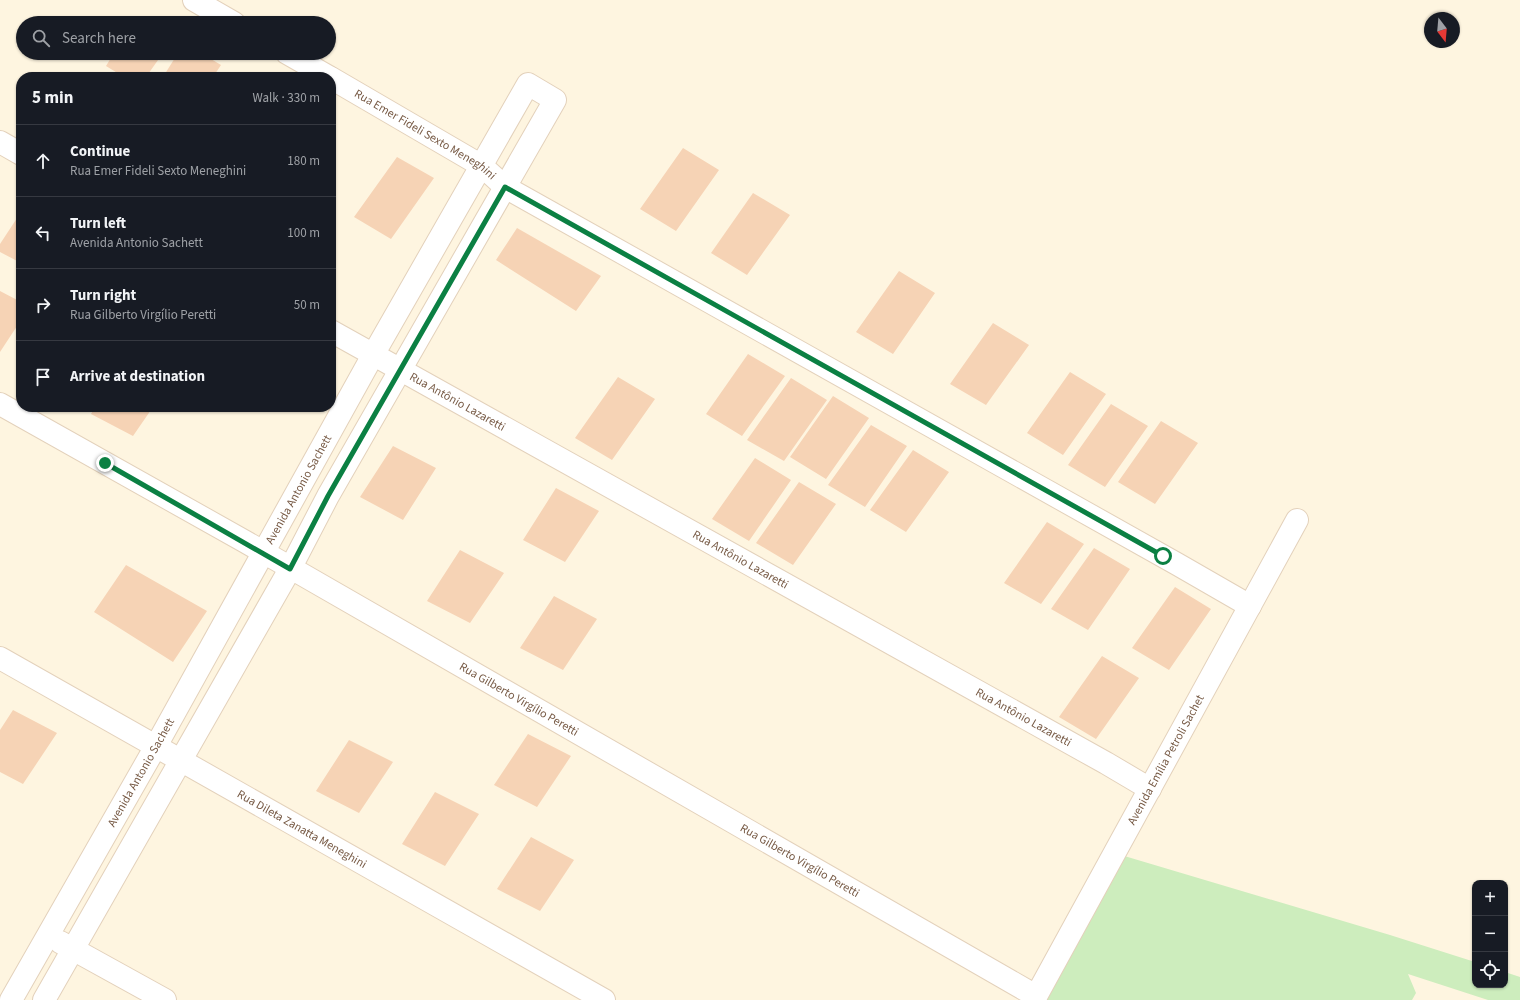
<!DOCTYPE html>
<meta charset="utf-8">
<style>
:root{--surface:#171b24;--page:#20242c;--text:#f1f3f6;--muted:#9ea1a6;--line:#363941}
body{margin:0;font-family:"Source Sans 3",sans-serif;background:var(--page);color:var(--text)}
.controls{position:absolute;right:12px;bottom:12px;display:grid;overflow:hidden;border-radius:8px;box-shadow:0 1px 3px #0004}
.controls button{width:36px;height:36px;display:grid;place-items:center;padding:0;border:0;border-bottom:1px solid var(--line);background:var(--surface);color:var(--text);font:20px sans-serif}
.compass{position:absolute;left:1424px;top:12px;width:36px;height:36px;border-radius:50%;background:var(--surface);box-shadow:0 1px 3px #0004;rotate:164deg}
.stop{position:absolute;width:12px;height:12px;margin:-9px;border:3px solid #0b8043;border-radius:50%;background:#fff}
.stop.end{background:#0b8043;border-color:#fff;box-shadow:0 1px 4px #0008}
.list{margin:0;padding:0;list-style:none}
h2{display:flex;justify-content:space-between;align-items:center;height:52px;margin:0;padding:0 16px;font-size:17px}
h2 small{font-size:13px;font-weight:400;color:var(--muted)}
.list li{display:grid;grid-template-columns:26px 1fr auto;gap:12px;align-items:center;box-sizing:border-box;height:72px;padding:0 16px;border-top:1px solid var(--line)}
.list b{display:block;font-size:15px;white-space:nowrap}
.list p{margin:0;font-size:13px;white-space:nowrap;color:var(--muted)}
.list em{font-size:13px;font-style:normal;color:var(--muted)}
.icon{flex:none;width:22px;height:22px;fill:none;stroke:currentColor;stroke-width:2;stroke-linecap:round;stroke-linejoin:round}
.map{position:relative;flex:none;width:1520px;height:1000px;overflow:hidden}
.search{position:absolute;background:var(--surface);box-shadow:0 1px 3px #0004;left:16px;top:16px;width:320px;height:44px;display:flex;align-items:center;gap:10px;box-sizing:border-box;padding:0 14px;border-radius:22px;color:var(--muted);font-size:15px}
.panel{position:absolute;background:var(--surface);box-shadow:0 1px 3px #0004;left:16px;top:72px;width:320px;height:340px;border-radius:16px}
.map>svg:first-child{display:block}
</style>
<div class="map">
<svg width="1520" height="1000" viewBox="0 0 1520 1000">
<rect width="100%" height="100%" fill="#fef5e0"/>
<path fill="#cdedbd" d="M1121 855 1390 935 1475 962V985H1505V972L1520 977V1000H1488L1408 974 1416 993 1412 1000H1042Z"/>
<path fill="#f6d3b5" d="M136 18 144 23H133Z
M114 53H163L146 77H124L106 66Z
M178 53H201L221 65 213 77H163Z
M683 148 719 170 676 231 640 209Z
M397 157 434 178 391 239 354 217Z
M753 193 790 215 747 275 711 253Z
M21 212V263L0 252V244Z
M517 228 601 276 576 311 496 260Z
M899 271 935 293 893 354 856 332Z
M0 291 21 302V320L0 352Z
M993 323 1029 345 986 405 950 384Z
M748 354 785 376 742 436 706 414Z
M1070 372 1106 394 1063 455 1027 433Z
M618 377 655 399 612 460 575 438Z
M791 378 827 400 784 461 747 440Z
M833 396 869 418 826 479 790 457Z
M1111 404 1148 426 1105 487 1068 465Z
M95 407H153L133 436 91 414Z
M1161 421 1198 443 1155 504 1118 482Z
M871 425 907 446 865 507 828 485Z
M393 446 436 468 403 520 360 497Z
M913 450 949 472 906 532 870 510Z
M755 458 791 480 749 541 712 519Z
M799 482 836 504 793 565 756 543Z
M556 488 599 511 565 562 523 540Z
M1047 522 1084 544 1041 604 1004 583Z
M1094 548 1130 569 1088 630 1051 609Z
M460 550 504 573 470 623 427 601Z
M126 565 207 611 173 662 94 612Z
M1175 587 1211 609 1169 670 1132 648Z
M554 596 597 619 563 670 520 648Z
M1102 656 1139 678 1096 739 1059 717Z
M13 710 57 733 23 784 0 772V730Z
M528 734 571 756 537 807 494 785Z
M349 740 393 762 359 813 316 791Z
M435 792 479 814 445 866 402 844Z
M531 837 574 860 540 911 497 889Z"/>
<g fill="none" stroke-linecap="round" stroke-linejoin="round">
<defs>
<g id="minor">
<path d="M194 0 234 23"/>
<path d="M287 53 329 77"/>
<path id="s1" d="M331 78 482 166 505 187 1177 564 1250 606"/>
<path d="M0 142 21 154"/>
<path id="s2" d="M331 331 1106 763 1150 789"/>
<path id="s3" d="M0 404 244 541 1036 996"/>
<path id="s4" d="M0 658 604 1000"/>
<path d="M60 942 165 1000"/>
<path id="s5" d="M11 1000 156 746 373 355 528 84 555 100 328 496 290 569 44 1000"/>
<path id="s6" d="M1034 1000 1297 520"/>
</g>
</defs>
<use href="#minor" stroke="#e3d1bb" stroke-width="24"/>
<use href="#minor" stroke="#fff" stroke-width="22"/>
</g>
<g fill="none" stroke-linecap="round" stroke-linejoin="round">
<path stroke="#0b8043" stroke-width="5" d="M105 463 290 569 328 496 505 187 1163 556"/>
</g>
<g text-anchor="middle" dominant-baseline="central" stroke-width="3.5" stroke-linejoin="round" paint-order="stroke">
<g font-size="12" fill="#775a45" stroke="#fff8e8">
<text stroke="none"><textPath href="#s1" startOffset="110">Rua Emer Fideli Sexto Meneghini</textPath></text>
<text stroke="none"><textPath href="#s2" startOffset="145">Rua Antônio Lazaretti</textPath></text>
<text stroke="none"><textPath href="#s5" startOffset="586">Avenida Antonio Sachett</textPath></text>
<text stroke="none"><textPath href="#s2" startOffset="469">Rua Antônio Lazaretti</textPath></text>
<text stroke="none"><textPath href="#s3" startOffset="597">Rua Gilberto Virgílio Peretti</textPath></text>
<text stroke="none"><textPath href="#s2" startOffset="793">Rua Antônio Lazaretti</textPath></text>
<text stroke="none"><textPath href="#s6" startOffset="274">Avenida Emília Petroli Sachet</textPath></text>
<text stroke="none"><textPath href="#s5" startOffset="262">Avenida Antonio Sachett</textPath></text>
<text stroke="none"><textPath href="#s4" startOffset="347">Rua Dileta Zanatta Meneghini</textPath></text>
<text stroke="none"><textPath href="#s3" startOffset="921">Rua Gilberto Virgílio Peretti</textPath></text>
</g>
</g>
</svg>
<div class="controls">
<button>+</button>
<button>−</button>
<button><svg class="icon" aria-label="locate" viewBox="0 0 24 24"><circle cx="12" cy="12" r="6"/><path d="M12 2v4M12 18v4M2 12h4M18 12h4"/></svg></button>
</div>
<svg class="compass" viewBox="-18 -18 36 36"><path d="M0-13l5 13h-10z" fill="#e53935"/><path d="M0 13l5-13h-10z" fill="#9ea1a6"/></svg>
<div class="stop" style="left:1163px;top:556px"></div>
<div class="stop end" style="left:105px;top:463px"></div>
<div class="search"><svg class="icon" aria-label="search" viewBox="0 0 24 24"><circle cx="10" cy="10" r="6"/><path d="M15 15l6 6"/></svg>Search here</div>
<section class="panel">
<h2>5 min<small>Walk · 330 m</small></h2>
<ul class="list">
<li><svg class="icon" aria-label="ahead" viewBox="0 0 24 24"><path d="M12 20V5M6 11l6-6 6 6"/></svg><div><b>Continue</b><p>Rua Emer Fideli Sexto Meneghini</p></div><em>180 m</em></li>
<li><svg class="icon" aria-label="left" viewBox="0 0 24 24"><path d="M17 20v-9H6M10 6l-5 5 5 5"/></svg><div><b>Turn left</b><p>Avenida Antonio Sachett</p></div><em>100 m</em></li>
<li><svg class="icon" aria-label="right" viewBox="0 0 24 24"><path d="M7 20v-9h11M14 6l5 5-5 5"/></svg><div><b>Turn right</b><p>Rua Gilberto Virgílio Peretti</p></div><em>50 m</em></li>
<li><svg class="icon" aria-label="arrive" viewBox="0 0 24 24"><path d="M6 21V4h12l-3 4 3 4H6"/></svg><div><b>Arrive at destination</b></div></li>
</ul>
</section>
</div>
